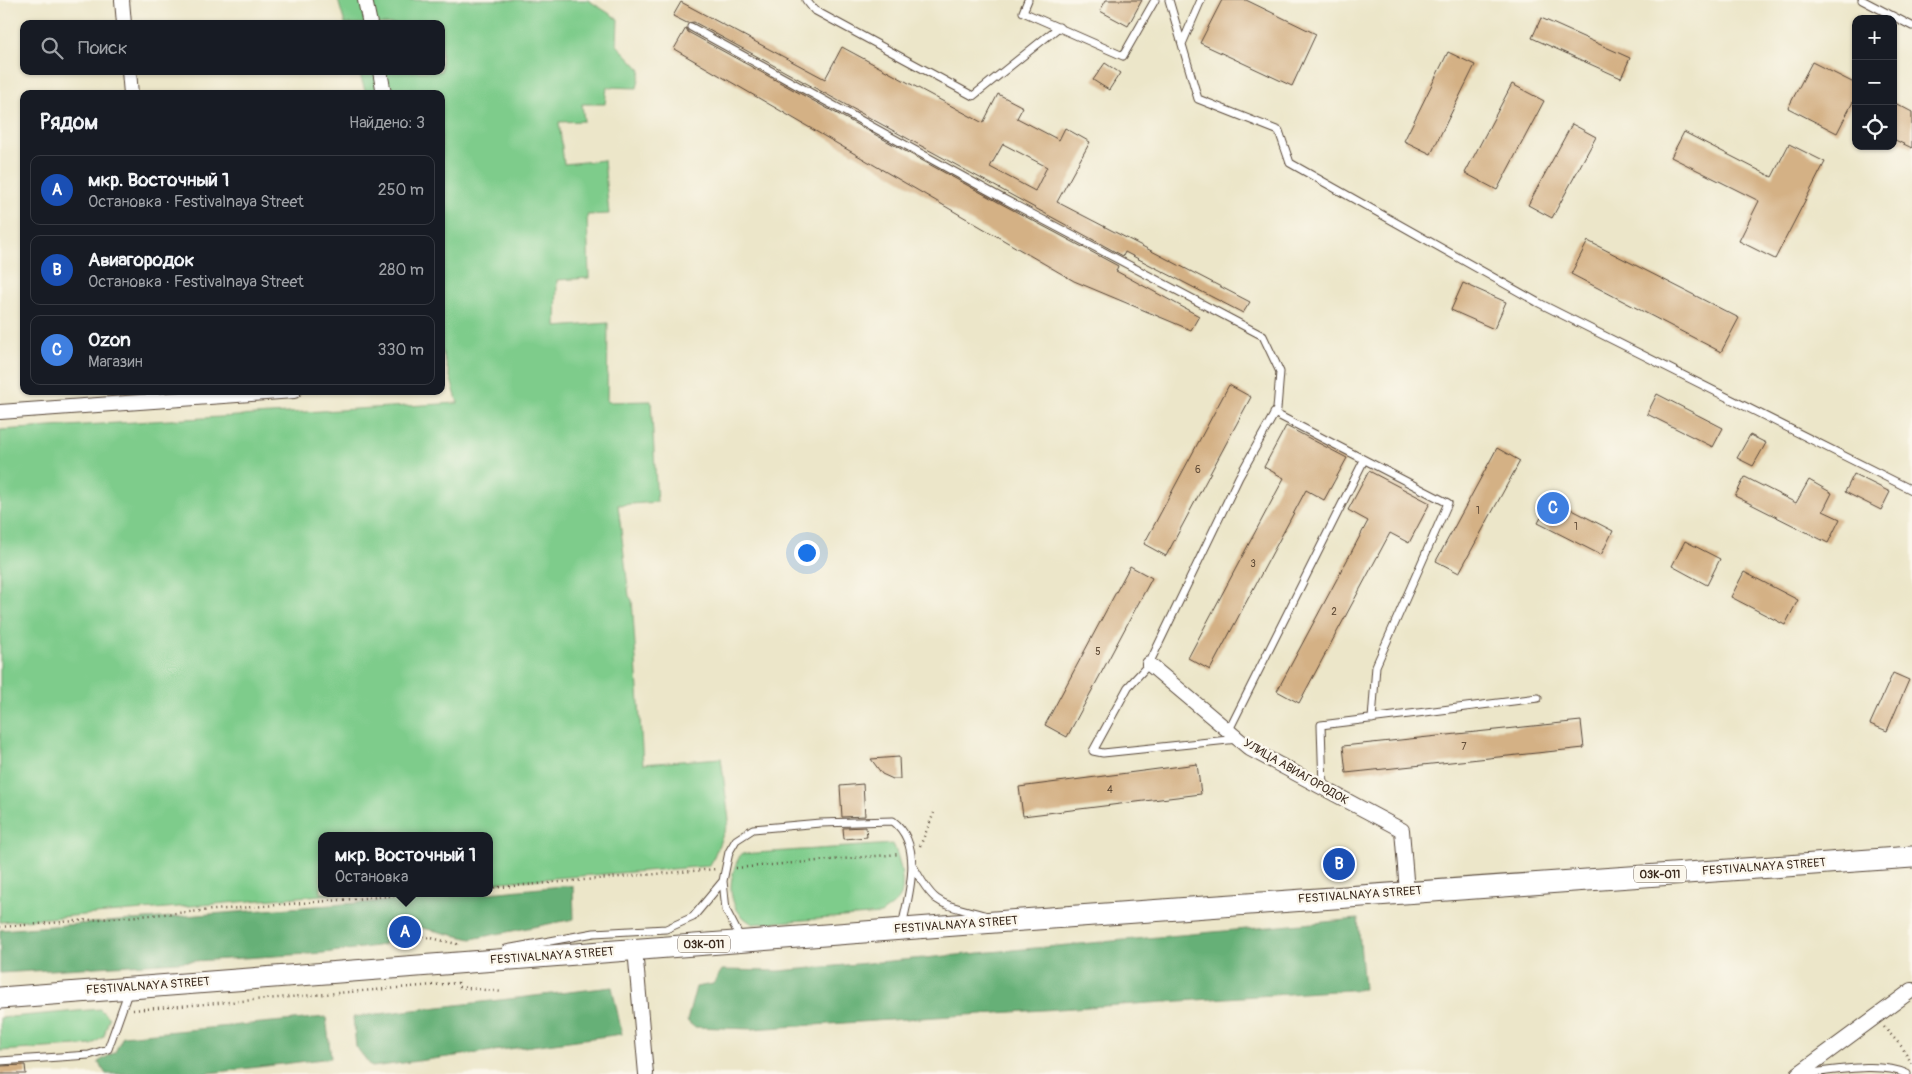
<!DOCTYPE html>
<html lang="ru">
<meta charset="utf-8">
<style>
:root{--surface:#171b24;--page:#242831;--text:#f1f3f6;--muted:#9ea1a6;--line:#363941;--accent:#ea580c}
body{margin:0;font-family:Pangolin,sans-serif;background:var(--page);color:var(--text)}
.controls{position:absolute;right:15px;top:15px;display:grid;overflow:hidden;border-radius:10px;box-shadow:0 1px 4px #0004}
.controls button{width:45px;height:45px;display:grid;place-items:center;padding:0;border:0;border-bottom:1px solid var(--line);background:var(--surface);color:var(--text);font:25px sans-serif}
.you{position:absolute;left:806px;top:552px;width:18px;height:18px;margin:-12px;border:4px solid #fff;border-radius:50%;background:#1a73e8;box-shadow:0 0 0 8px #1a73e833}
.badge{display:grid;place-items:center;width:32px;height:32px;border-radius:50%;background:var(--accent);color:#fff;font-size:16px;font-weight:700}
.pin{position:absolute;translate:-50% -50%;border:2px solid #fff;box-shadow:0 1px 5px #0006}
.popup{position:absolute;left:318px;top:832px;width:175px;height:65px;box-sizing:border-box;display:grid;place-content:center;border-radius:10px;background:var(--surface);filter:drop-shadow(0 1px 4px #0005);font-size:16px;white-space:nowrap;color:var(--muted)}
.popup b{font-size:19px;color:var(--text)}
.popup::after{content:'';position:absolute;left:50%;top:100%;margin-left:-10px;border:10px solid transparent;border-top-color:var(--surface)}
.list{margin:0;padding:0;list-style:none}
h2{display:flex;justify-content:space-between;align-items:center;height:65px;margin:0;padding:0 20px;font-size:21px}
h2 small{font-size:16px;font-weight:400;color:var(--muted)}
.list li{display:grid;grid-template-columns:32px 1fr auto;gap:15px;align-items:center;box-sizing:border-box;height:70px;margin:0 10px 10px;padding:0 10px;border:1px solid var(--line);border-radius:10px}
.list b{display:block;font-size:19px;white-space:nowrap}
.list p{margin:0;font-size:16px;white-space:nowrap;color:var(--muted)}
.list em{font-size:16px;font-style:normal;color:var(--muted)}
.icon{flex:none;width:28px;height:28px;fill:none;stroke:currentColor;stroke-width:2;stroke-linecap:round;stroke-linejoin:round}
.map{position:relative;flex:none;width:1912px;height:1074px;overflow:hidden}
.search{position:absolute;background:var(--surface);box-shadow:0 1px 4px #0004;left:20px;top:20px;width:425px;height:55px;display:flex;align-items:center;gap:12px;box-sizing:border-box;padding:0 18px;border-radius:10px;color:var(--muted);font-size:19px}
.panel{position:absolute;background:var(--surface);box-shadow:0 1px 4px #0004;left:20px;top:90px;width:425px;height:305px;border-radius:10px}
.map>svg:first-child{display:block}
</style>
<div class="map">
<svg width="1912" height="1074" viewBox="0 0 1912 1074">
<rect width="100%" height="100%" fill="#fbf7ec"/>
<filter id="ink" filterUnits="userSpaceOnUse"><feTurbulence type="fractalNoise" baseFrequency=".02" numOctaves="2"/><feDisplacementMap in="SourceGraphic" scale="10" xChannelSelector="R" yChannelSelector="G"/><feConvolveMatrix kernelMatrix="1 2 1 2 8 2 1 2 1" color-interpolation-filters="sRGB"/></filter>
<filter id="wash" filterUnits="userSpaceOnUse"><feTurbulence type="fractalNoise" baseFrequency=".0096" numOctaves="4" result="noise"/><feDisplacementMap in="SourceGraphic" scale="20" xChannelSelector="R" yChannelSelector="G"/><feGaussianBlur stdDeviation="1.12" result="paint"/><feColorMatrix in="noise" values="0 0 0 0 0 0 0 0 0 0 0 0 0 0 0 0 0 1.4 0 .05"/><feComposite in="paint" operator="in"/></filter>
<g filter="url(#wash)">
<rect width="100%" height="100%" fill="#ece6c9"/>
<path fill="#7ecc8b" stroke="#5c7b54" d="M338 0H588L618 19 617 45 641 70 637 88 607 87 605 104H582L584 121 559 122 564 164 604 160 609 214 587 215 589 278 557 280 556 327 608 323 607 402 651 401 657 502 618 505 629 596 632 600 643 764 721 758 729 820 710 866 489 883V836H321V893H345L0 922V430L458 403 441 347V94H366L359 71H441V24H345Z
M893 844C899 855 905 883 901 895 898 903 887 909 881 914L753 924C725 909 727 878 741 854Z
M100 1009 109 1018 104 1036 92 1045 0 1051V1018Z"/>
<path fill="#66b077" stroke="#506d4a" d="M562 886H573L574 919 471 939 418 927 389 928 384 945 324 953 0 973V930L489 893Z
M1358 919 1364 989 752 1029 694 1027 687 1021 696 987 713 984 722 970 779 971Z
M612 987 622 1034 372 1067 356 1047 353 1017Z
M326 1017 331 1058 201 1074H106L98 1062 115 1052 123 1036Z"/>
<g id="blocks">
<path fill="#d4b185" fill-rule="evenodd" d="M1106 0H1142L1128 26 1100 11Z
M1222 0H1246L1316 34 1292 86 1200 43Z
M681 2 825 79 842 47 983 123 998 94 1023 107 1017 118 1059 140 1065 128 1090 142 1057 202 1250 302 1243 313 1125 252 1123 256 694 22 687 23 673 16ZM1003 144 1047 167 1035 191 990 167Z
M1541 18 1630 58 1621 78 1532 38Z
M686 28 688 32 998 202 1118 266 1116 271 1199 316 1191 330 1074 281 674 49Z
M1448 52 1475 65 1431 154 1404 141Z
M1812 62 1856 84V96L1837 133 1788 108Z
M1105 63 1120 73 1109 90 1093 80Z
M1512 84 1544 101 1497 190 1465 173Z
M1893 102 1912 112V148L1893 139Z
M1572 124 1596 137 1552 218 1528 205Z
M1684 132 1772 177 1789 144 1825 162 1775 259 1739 241 1759 201 1671 157Z
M1588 241 1739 318 1721 352 1571 274Z
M1463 283 1506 302 1494 329 1451 310Z
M1229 385 1251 397 1166 556 1144 544Z
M1657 394 1723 428 1713 447 1647 414Z
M1286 426 1347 458 1324 500 1306 490 1210 670 1188 658 1284 478 1264 467Z
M1750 435 1766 443 1753 466 1737 458Z
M1497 448 1520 461 1459 573 1436 561Z
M1369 471 1430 503 1409 543 1390 533 1299 703 1277 691 1368 521 1348 510Z
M1854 474 1890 492 1881 510 1845 492Z
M1745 477 1796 503 1809 480 1832 493 1823 511 1840 519 1828 543 1735 496Z
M1551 499 1613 531 1601 555 1538 523Z
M1685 541 1720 559 1707 585 1672 566Z
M1130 566 1152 578 1067 737 1045 725Z
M1744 572 1798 600 1785 625 1731 597Z
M1893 673 1909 680 1887 731 1870 724Z
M1581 721 1584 748 1346 773 1343 746Z
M899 757 900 779H893L882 774 871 759Z
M1197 764 1201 794 1023 816 1019 787Z
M863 784 865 816 842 817 840 786Z
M866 827 867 837 844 839 843 828Z
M25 1065 26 1074H0V1066Z"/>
</g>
</g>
<g filter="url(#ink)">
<use href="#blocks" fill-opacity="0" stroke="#564638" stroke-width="1"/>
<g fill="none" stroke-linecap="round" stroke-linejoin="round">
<defs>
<path id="service" d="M806 0 814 10 973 96 1059 27
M1028 0 1023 12 1123 56 1155 0
M1169 0 1198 99 1279 131 1290 163 1537 302 1912 490
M1862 0 1912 26
M691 27 1000 197 1263 336 1280 372 1277 409 1239 477 1149 664 1128 687 1093 751 1103 753 1238 739
M1182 44 1201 0
M1274 413 1448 503 1376 666 1372 719
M1229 730 1364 460
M1323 788 1321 725 1538 698
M912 864C935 907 939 903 984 915
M723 881 726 910 741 939
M506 949 594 933 666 929 693 917 723 881 729 852 736 840 753 829 820 823 893 821C924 845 909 894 902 926
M0 1061 89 1055 108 1049 129 990
M1804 1074C1833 1071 1880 1061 1907 1074"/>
<path id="minor" d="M122 0 124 24
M365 0 370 24
M129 71 131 94
M380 71 384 94
M0 412 294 391
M1149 664 1250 749 1402 830 1407 892
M635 949 646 1074
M1798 1074 1912 990"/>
<path id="primary" d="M0 998 1008 921 1912 857"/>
</defs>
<use href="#service" stroke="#564638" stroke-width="9"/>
<use href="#minor" stroke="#564638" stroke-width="16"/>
<use href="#primary" stroke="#564638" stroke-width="23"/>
<path stroke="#564638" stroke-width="2.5" stroke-dasharray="1 4" stroke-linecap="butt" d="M920 846 934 813
M736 868 900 854
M489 888 716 869
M0 927 428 893
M409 938 414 934 457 944V947
M458 982 459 987 503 992
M133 1010 458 983
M1884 1027 1902 1047 1912 1064"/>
<use href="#service" stroke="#fff" stroke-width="7"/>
<use href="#minor" stroke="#fff" stroke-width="14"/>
<use href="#primary" stroke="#fff" stroke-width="21"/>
</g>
</g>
<g text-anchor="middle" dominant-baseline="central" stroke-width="5" stroke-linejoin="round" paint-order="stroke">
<g font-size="10" fill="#614c38">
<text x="1198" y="470">6</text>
<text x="1478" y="511">1</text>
<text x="1576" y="527">1</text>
<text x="1253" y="564">3</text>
<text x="1334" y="612">2</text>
<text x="1098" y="652">5</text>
<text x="1464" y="747">7</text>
<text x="1110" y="790">4</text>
</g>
<g fill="#fbf7ec" stroke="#75685c" stroke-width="1">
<rect x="1634" y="865.5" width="52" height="17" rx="4"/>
<rect x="678" y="935.5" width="52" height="17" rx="4"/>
</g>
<g font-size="11" font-weight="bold" fill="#3b2a1e">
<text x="1660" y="874">03К-011</text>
<text x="704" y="944">03К-011</text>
</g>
<g font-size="12" fill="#3b2a1e" stroke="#fbf7ec">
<text transform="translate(1296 772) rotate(30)">УЛИЦА АВИАГОРОДОК</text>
<text transform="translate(1764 867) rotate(-4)">FESTIVALNAYA STREET</text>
<text transform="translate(1360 895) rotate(-4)">FESTIVALNAYA STREET</text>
<text transform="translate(956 925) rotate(-4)">FESTIVALNAYA STREET</text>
<text transform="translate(552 956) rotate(-4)">FESTIVALNAYA STREET</text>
<text transform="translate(148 986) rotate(-4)">FESTIVALNAYA STREET</text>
</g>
</g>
</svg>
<div class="controls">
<button>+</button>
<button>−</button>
<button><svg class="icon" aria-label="locate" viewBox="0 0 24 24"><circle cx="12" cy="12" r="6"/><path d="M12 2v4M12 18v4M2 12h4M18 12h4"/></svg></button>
</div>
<div class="you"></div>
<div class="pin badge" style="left:405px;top:932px;background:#1a4fb4">A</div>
<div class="popup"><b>мкр. Восточный 1</b>Остановка</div>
<div class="pin badge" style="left:1339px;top:864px;background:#1a4fb4">B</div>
<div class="pin badge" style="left:1553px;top:508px;background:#3f7fe0">C</div>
<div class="search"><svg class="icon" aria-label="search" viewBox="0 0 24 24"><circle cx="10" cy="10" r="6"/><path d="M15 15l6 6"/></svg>Поиск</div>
<section class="panel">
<h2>Рядом<small>Найдено: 3</small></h2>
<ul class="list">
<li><span class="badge" style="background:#1a4fb4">A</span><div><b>мкр. Восточный 1</b><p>Остановка · Festivalnaya Street</p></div><em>250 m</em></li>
<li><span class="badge" style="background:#1a4fb4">B</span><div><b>Авиагородок</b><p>Остановка · Festivalnaya Street</p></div><em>280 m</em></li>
<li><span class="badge" style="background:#3f7fe0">C</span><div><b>Ozon</b><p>Магазин</p></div><em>330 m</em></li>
</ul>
</section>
</div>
